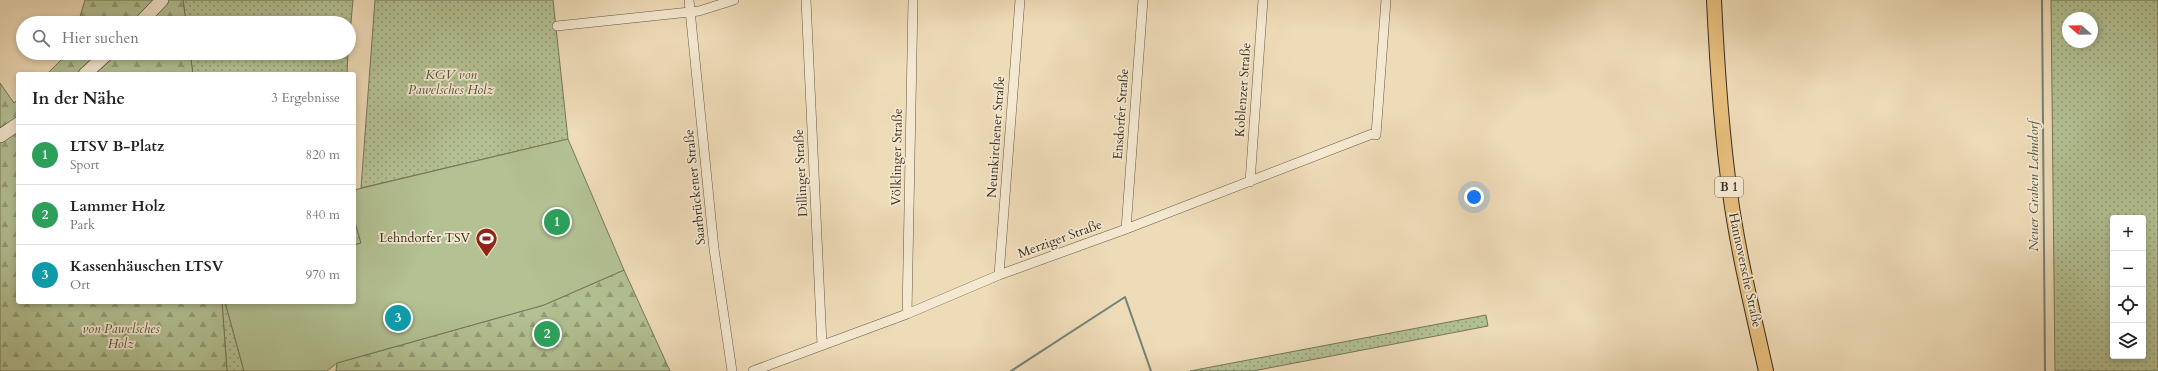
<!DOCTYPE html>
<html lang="de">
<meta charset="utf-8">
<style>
:root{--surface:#fff;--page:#f6f6f6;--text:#222;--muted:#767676;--line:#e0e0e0;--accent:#8f2418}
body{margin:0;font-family:Cardo,serif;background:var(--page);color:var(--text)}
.controls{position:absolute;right:12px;bottom:12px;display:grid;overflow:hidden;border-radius:4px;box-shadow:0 2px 6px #0003}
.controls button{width:36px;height:36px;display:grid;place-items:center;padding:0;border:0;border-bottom:1px solid var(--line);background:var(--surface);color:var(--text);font:20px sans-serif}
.compass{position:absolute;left:2062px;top:12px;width:36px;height:36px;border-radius:50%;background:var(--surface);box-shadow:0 2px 6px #0003;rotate:290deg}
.you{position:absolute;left:1474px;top:197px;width:14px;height:14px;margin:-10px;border:3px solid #fff;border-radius:50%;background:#1a73e8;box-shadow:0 0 0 6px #1a73e833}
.badge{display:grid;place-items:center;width:26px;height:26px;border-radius:50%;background:var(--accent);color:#fff;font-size:13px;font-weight:700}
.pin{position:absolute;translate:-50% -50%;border:2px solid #fff;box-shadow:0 1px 4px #0006}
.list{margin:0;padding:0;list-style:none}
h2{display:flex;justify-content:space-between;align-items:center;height:52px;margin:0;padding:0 16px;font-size:17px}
h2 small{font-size:13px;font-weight:400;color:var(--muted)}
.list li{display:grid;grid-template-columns:26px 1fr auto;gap:12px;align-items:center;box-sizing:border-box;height:60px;padding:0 16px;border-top:1px solid var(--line)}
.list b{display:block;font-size:15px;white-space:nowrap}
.list p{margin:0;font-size:13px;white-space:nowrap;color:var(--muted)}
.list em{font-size:13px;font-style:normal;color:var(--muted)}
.icon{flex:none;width:22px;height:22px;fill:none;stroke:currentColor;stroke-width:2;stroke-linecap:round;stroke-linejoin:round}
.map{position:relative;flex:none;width:2158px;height:371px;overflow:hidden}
.search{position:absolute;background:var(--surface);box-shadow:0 2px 6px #0003;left:16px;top:16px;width:340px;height:44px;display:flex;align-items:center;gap:10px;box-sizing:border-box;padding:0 14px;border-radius:22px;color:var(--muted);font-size:15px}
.panel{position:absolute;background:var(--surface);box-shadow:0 2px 6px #0003;left:16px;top:72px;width:340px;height:232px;border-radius:4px}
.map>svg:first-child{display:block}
</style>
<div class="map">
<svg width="2158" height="371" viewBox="0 0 2158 371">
<defs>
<pattern id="green-dots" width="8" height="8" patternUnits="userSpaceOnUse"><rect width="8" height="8" fill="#b3c193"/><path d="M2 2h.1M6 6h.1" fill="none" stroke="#939d78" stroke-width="1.8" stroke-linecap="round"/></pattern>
<pattern id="forest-firs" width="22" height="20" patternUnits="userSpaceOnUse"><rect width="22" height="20" fill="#b3c193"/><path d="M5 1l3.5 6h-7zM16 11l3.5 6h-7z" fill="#939d78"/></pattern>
</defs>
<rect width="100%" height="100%" fill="#eedbb7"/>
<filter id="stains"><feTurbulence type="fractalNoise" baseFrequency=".005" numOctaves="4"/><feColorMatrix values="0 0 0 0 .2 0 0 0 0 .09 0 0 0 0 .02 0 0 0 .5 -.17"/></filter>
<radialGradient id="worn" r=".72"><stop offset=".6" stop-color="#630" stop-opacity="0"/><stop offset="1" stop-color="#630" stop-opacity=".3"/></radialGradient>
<path fill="url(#green-dots)" stroke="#76765a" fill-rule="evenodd" d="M183 0H353L349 44V23H186Z
M375 0H553L568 139 361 188Z
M2051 0H2158V371H2055ZM2068 18H2092V42H2068ZM2113 218H2143V356H2113Z
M190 53H348L347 74H193Z
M354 219 361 243 354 245Z
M222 302H225L244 371H227Z
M1486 315 1488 326 1253 371H1190Z"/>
<path fill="url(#forest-firs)" stroke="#76765a" d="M85 0H183L186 23H78Z
M68 53H190L193 74H47Z
M0 83 14 103 18 99V302H222L227 371H0Z
M624 270 670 371H336L337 363 544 305Z"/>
<path fill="#b3c193" stroke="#76765a" d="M568 139 624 270 544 305 337 363 327 371H244L225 302H354V245L361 243 354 219V190Z"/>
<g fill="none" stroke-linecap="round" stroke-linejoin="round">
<path stroke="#728278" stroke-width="2" d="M2042 0 2045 371
M1011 371 1125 297 1151 371"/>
<defs>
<path id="street" d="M689 0 714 249 732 371
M806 0 822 345
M557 26 699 11 734 0
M1250 182 1263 0
M1126 229 1143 0
M999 275 1020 0
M907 314 913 0
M753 371 907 314 999 275 1126 229 1372 134 1376 135 1386 0"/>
<path id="secondary" d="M140 23 162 0
M85 74 108 53
M0 136 18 124"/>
<path id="primary" d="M1714 0C1717 64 1721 129 1730 193 1738 253 1753 312 1766 371"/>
</defs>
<use href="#street" stroke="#665846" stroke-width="10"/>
<use href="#secondary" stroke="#382c21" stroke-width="14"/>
<use href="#primary" stroke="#382c21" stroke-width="16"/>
<use href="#street" stroke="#f4e8d0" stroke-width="9"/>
<use href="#secondary" stroke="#f4e8d0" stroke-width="13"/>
<use href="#primary" stroke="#e7be7c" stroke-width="14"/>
</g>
<defs>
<symbol id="stadium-pin" viewBox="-11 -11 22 30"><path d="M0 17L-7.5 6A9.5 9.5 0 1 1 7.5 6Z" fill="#8f2418" stroke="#f4e8d0"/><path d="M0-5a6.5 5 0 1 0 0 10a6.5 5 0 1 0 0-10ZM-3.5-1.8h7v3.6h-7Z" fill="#fff"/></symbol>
</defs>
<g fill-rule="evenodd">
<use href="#stadium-pin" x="474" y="226" width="25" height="34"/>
</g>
<g text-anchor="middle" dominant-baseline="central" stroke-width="3.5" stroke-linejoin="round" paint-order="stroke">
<rect fill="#f4e8d0" stroke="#706456" stroke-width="1" x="1715" y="177" width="28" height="20" rx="3"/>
<g font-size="12" font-weight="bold" fill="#382c21">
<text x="1729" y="187">B 1</text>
</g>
<g font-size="13" font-style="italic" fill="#57513e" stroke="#f4e8d0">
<text x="451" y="75">KGV von<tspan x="451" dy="15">Pawelsches Holz</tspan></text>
<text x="121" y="329">von Pawelsches<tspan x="121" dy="15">Holz</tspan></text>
</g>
<g font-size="13" fill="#382c21" stroke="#f4e8d0">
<text transform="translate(1243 90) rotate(-86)">Koblenzer Straße</text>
<text transform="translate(1121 114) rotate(-86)">Ensdorfer Straße</text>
<text transform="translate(996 137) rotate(-86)">Neunkirchener Straße</text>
<text transform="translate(897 157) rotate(-89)">Völklinger Straße</text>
<text transform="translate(801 173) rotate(-93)">Dillinger Straße</text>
<text transform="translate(695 187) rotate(-96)">Saarbrückener Straße</text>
<text transform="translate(1060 239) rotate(-20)">Merziger Straße</text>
<text transform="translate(1745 270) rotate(78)">Hannoversche Straße</text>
</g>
<g font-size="13" fill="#382c21" stroke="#f4e8d0" text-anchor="end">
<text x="470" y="238">Lehndorfer TSV</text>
</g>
<g font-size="14" font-style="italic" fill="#505045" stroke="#f4e8d0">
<text transform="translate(2033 186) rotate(-90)">Neuer Graben Lehndorf</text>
</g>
</g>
<rect width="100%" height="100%" filter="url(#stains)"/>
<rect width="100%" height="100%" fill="url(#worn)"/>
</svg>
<div class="controls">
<button>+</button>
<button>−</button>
<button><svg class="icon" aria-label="locate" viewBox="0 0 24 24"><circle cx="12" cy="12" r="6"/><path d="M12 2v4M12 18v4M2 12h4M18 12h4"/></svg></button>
<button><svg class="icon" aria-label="layers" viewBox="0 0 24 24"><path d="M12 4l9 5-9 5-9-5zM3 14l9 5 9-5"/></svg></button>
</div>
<svg class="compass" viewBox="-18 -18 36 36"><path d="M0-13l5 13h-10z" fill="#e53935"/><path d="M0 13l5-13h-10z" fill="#767676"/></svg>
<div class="you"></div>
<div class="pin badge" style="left:557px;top:222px;background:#2e9e5b">1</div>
<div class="pin badge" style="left:547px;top:334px;background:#2e9e5b">2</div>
<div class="pin badge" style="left:398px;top:318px;background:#0f9aa8">3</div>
<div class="search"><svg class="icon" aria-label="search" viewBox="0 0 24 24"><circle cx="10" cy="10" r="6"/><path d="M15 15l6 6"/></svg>Hier suchen</div>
<section class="panel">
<h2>In der Nähe<small>3 Ergebnisse</small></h2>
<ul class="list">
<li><span class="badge" style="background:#2e9e5b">1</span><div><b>LTSV B-Platz</b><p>Sport</p></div><em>820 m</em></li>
<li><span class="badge" style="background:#2e9e5b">2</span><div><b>Lammer Holz</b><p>Park</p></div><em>840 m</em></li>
<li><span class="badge" style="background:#0f9aa8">3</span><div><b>Kassenhäuschen LTSV</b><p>Ort</p></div><em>970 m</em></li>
</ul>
</section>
</div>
